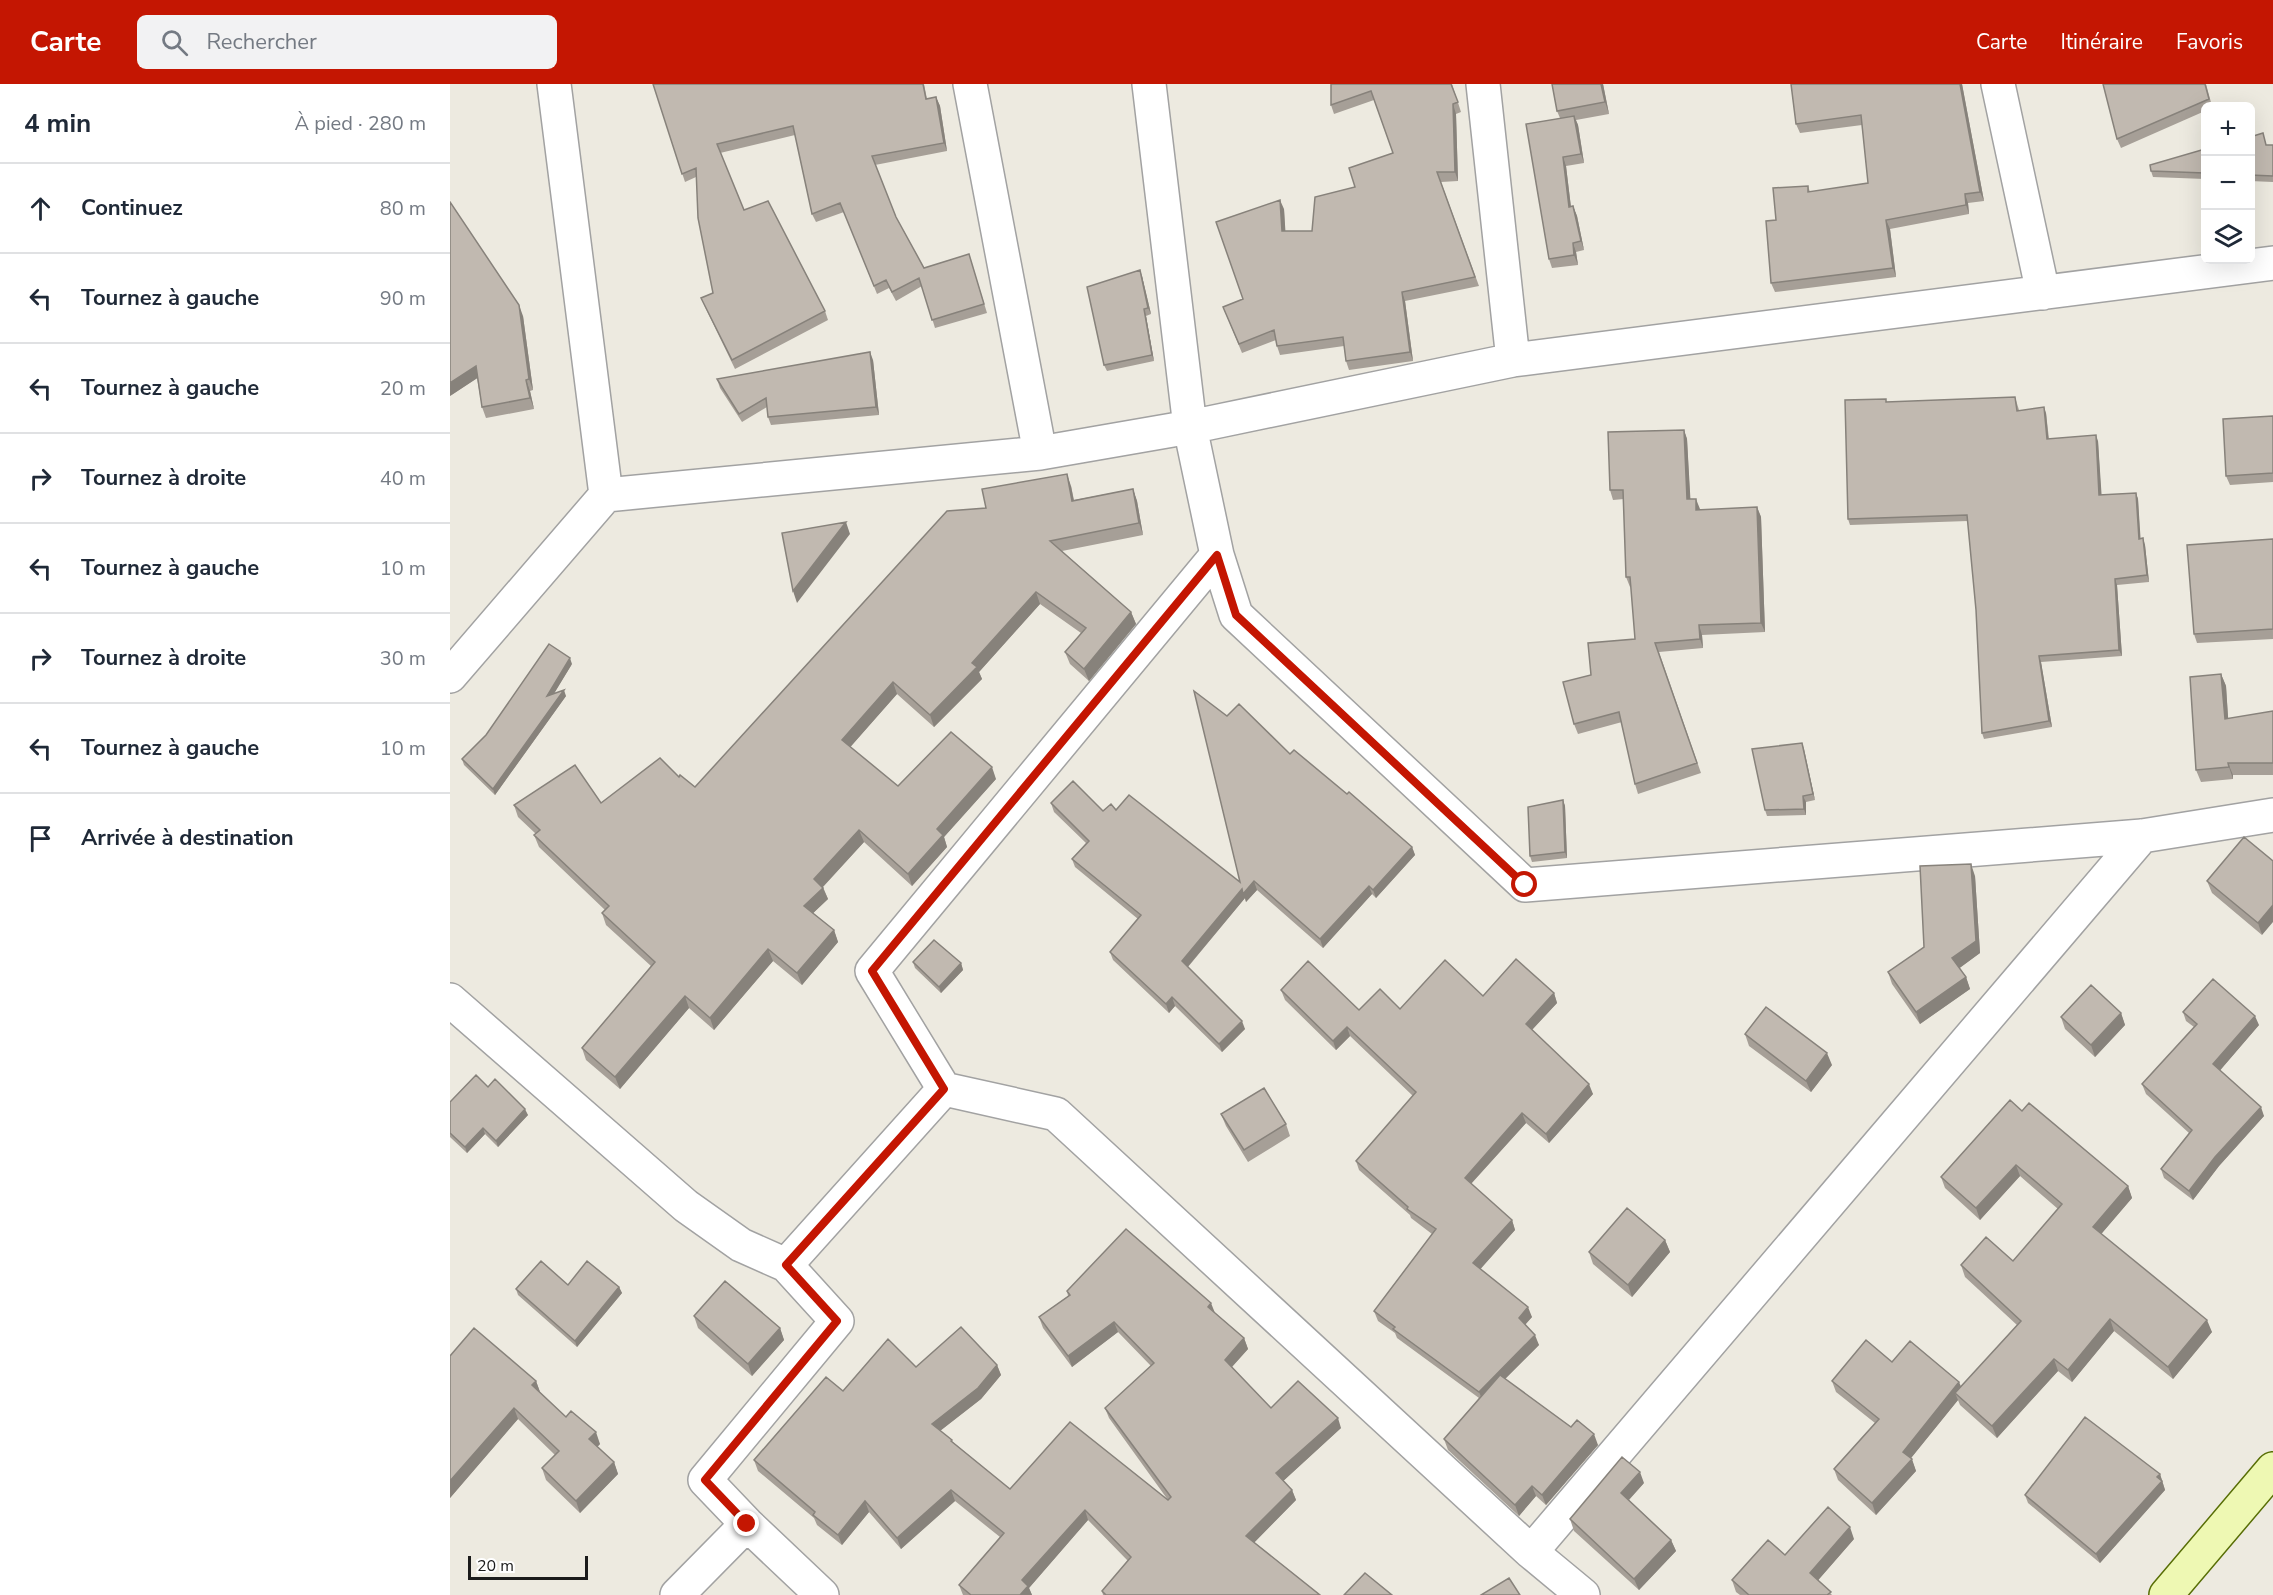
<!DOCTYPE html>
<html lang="fr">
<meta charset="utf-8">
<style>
:root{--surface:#fff;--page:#f2f2f3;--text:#1f2937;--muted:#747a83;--line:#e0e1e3;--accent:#c41602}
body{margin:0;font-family:"Nunito Sans",sans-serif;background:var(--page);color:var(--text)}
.controls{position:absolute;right:18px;top:18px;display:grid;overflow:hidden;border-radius:9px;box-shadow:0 6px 24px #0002}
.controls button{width:54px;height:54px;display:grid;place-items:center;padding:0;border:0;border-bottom:2px solid var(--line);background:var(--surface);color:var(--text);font:30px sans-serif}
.scale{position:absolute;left:18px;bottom:15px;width:120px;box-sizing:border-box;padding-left:6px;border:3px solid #1b1b1b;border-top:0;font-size:16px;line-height:21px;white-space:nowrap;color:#1b1b1b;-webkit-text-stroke:4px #fff;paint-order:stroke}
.stop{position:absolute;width:18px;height:18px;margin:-14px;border:4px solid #c41602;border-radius:50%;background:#fff}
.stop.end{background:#c41602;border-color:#fff;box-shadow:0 2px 6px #0008}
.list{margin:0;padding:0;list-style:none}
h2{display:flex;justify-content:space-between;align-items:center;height:78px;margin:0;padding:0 24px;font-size:26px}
h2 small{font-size:20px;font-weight:400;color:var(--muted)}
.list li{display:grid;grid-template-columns:39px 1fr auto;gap:18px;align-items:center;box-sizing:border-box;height:90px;padding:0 24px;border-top:2px solid var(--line)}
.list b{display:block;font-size:22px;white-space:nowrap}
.list em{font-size:20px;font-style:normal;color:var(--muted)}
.icon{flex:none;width:33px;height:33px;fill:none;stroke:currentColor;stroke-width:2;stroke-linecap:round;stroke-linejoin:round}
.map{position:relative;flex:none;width:1823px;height:1511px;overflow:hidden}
header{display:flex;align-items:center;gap:36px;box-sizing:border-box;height:84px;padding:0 30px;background:var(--accent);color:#fff}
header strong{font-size:28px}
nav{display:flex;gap:33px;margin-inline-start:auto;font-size:21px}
.search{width:420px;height:54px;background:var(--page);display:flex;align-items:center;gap:15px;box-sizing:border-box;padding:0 21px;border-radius:9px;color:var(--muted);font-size:22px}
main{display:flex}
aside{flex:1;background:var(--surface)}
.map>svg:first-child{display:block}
</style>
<header>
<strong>Carte</strong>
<div class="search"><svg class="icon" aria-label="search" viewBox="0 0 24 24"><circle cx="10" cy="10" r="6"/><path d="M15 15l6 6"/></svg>Rechercher</div>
<nav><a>Carte</a><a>Itinéraire</a><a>Favoris</a></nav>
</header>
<main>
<aside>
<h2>4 min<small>À pied · 280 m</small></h2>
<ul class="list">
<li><svg class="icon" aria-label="ahead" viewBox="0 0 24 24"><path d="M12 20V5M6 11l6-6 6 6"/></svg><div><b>Continuez</b></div><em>80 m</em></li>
<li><svg class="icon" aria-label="left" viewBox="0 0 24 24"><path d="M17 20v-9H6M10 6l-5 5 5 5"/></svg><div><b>Tournez à gauche</b></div><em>90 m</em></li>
<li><svg class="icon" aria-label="left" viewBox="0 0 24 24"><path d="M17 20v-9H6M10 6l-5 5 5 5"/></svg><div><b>Tournez à gauche</b></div><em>20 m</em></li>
<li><svg class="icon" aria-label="right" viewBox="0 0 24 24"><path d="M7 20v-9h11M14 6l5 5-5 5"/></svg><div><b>Tournez à droite</b></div><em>40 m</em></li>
<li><svg class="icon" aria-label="left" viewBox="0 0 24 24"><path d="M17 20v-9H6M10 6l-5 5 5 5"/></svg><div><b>Tournez à gauche</b></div><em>10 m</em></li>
<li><svg class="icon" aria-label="right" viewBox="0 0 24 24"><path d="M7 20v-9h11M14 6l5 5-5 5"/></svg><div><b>Tournez à droite</b></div><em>30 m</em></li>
<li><svg class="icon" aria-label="left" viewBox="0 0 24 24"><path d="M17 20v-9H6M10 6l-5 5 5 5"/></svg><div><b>Tournez à gauche</b></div><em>10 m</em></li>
<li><svg class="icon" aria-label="arrive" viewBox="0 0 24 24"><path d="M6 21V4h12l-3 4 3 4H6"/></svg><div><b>Arrivée à destination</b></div></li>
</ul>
</aside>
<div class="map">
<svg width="1823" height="1511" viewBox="0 0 1823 1511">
<rect width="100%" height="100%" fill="#edeae0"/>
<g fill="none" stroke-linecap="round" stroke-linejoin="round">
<defs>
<path id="street" d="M520 0 590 369
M699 0 740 343 767 471 786 531 1075 801 1692 752 1823 731
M1033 0 1063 276
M1548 0 1593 209
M156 411 590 369 740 343 1063 276 1823 179
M0 592 156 411 104 0
M0 916 236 1122 291 1161 336 1181
M494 1005 606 1030 1081 1468 1133 1511
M1081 1468 1692 752
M227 1511 297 1440
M372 1511 297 1440 255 1396 387 1237 336 1181 494 1005 422 887 767 471"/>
<path id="secondary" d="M1716 1511 1823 1385"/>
</defs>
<use href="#street" stroke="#a2a2a2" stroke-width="36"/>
<use href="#secondary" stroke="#586e06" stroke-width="36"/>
<use href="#street" stroke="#fff" stroke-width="33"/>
<use href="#secondary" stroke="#eef8b3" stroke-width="33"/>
</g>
<path fill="#a69f97" d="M203 0H474L477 15 486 13 490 22 497 67 425 81 446 133 474 184 519 170 537 229 485 244 472 202 446 217 439 204 427 210 394 128 366 138 362 130 345 51 270 69 294 126 375 227 378 236 285 285 255 223 251 214 263 209 246 93 235 98Z
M881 0H1002L1011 28 1006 30 1008 97 991 98 1029 202 955 217 963 277 899 286 896 277 894 262 830 271 827 262 826 256 792 269 773 223 793 215 834 125 835 147H862L905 103 943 69 924 16 884 30 881 21Z
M1102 0H1153L1159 30 1126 36 1128 41 1134 79 1116 82 1121 123 1123 122 1127 132 1134 166 1126 168 1128 181 1102 184 1099 175 1110 34 1107 27Z
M1341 0H1512L1534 117 1518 119 1519 130 1440 145 1446 193 1325 208 1321 199 1326 136 1358 102 1360 108 1418 99 1412 41 1350 49 1346 40Z
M1756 0 1762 22H1755V27L1671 64 1667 55Z
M1813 49 1816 61H1823V98L1800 97V53Z
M1755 65V95L1703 93 1701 87Z
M692 192 701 230 696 232 704 277 657 287 654 281Z
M73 232 83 306 80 307 84 325 36 334 32 323 27 294 0 312Z
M423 276 429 331 321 341 318 333 317 323 292 338 270 304 267 295Z
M1565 313 1569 326 1596 329 1599 355 1648 357 1651 411 1686 409 1688 415 1690 455 1695 461 1699 498 1667 501 1672 572 1591 578 1602 643 1534 655 1532 649 1526 526 1518 437 1400 441 1398 435 1438 318Z
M1823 332V398L1780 401 1776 392Z
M1234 346 1237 355 1240 415 1250 426 1307 423 1311 433 1315 548 1252 551 1253 564 1209 568 1251 689 1188 710 1185 700 1172 638 1128 650 1124 640 1141 591 1185 555 1181 503H1180L1176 493 1174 415 1163 416 1160 406Z
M621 402 624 416 683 405 687 417 693 451 612 467 681 528 686 540 639 597 620 580 615 568 631 549 590 520 529 588 532 595 484 643 447 610 400 663 448 702 546 695 494 753 497 763 462 802 414 758 373 803 378 815 363 829 384 846 388 858 352 901 323 877 264 946 239 924 170 1005 136 976 132 964 201 882 156 841 152 829 155 826 89 763 84 751 86 750 68 733 64 721 151 719 229 693 245 703 536 424Z
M1823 455V555L1747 559 1744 550Z
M122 580 104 609 116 612 45 711 14 681 12 675Z
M1771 590 1776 602 1778 635 1823 627V691H1783V695L1751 698 1746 686Z
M777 632 840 670 897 710 962 763 965 771 926 814 922 810 873 864 807 806 796 818 795 814 738 883 795 945 772 968 725 922 719 929 663 876 660 868 688 835 625 783 622 775 636 759 604 728 601 719 653 727 666 726 790 798Z
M1352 659 1365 716 1356 718V731L1317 732 1315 726Z
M1113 716 1115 722 1117 774 1082 778 1080 772Z
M1794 753 1812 851 1762 809 1757 797Z
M1525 792 1530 869 1509 884 1516 893 1520 905 1470 940 1442 900 1438 888 1474 863Z
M463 878 511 879 513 886 491 909 465 884Z
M831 906 909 926 950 925 1033 912 1104 909 1107 919 1082 946 1143 1010 1099 1059 1076 1039 1021 1100 1062 1136 1065 1146 1030 1185 1082 1233 1075 1241 1089 1261 1055 1295 1121 1343 1148 1361 1096 1421 1086 1412 1069 1432 998 1366 994 1355 1029 1314 947 1254 945 1249 928 1237 924 1227 982 1150 961 1134 960 1131 909 1086 906 1077 963 1012 900 952 886 966 835 916Z
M1733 928 1809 941 1770 986 1814 1032 1769 1082 1743 1116 1714 1094 1711 1085 1739 1049 1696 1010 1692 1000 1744 943 1736 937Z
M1671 929 1675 941 1645 973 1615 945 1611 933Z
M1295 950 1382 981 1361 1008 1299 962Z
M38 1003 78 1031 48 1063 35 1050 17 1069 0 1053V1018Z
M1572 1027 1678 1102 1682 1114 1651 1150 1762 1248 1723 1295 1664 1247 1622 1298 1608 1287 1547 1354 1510 1321 1508 1316 1461 1374 1466 1387 1426 1431 1388 1396 1384 1385 1425 1339 1386 1308 1382 1297 1442 1278 1511 1303 1567 1241 1515 1193 1511 1181 1563 1177 1608 1125 1570 1092 1530 1136 1495 1104 1491 1093Z
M771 1030 836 1040 840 1052 798 1078 776 1042Z
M1215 1156 1220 1168 1182 1213 1143 1180 1139 1168Z
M118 1201 169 1203 172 1209 127 1263 68 1211 66 1205Z
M617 1207 765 1229 794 1254 798 1265 782 1283 821 1324 891 1344 833 1397 842 1406 846 1416 804 1458 870 1511H653L652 1507 678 1477 638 1436 579 1504 582 1511H513L509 1501 550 1453 505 1417 451 1465 419 1428 392 1461 367 1441 364 1434 308 1387 304 1376 393 1307 466 1283 547 1281 551 1291 531 1315 490 1347 504 1359 560 1405 718 1416 659 1334 655 1324 701 1282 668 1248 622 1283 593 1244 589 1233 618 1212Z
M244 1232 330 1244 334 1256 302 1292 248 1244Z
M0 1272 86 1297 90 1308 116 1333 150 1360 147 1363 164 1378 168 1390 130 1429 96 1396 92 1384 105 1371 68 1335 0 1414Z
M1710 1390 1715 1406 1650 1479 1578 1419 1575 1411Z
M1194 1399 1179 1416 1221 1456 1226 1467 1189 1506 1124 1447 1120 1435Z
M1404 1455 1368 1496 1382 1511H1290L1286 1508 1282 1496 1335 1471Z"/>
<path fill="#87827b" d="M1151 0H1153L1159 30 1155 18Z
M1510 0H1512L1534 117 1530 108Z
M486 13 490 22 497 67 494 59Z
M1003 20 1006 30 1008 97 1005 88Z
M1124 32 1128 41 1134 79 1131 70Z
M1113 73 1116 82 1122 132 1119 123Z
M1515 110 1518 119 1519 130 1516 121Z
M830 116 834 125 836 156 832 147Z
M1123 122 1127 132 1134 166 1131 157Z
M1436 136 1440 145 1446 193 1443 184Z
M1123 159 1126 168 1128 181 1124 171Z
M690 186 692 192 701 230 698 224Z
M952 208 955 217 963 277 960 268Z
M69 221 73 232 83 306 79 295Z
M694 225 696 232 704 277 702 271Z
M420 268 423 276 429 331 426 323Z
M26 282 29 293 0 312V299Z
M76 296 80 307 84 325 80 314Z
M1594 323 1596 329 1599 361 1597 355Z
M1234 346 1237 355 1241 425 1237 415Z
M1646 351 1648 357 1652 417 1649 411Z
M617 390 621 402 626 429 622 417Z
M683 405 687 417 693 451 689 439Z
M1686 409 1688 415 1691 461 1689 455Z
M1246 415 1250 425V436L1246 426Z
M1307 423 1311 433 1315 548 1311 539Z
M396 438 400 450 347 519 343 507Z
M1693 454 1695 461 1699 498 1697 491Z
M1665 495 1667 501 1672 572 1669 566Z
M586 508 590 520 529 588 532 595 484 643 480 631 522 579Z
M681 528 686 540 639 597 634 585Z
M1249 541 1252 551 1253 564 1250 555Z
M1589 572 1591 578 1602 643 1599 637Z
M120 574 122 580 99 618 97 612Z
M1771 590 1776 602 1779 647 1775 635Z
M443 598 447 610 396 668 392 656Z
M114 606 116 612 45 711 43 705Z
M1352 659 1354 665 1365 716 1363 710Z
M1778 679 1783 691V695L1779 683Z
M542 683 546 695 494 753 497 763 462 802 458 790 487 745Z
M1353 712 1356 718V731L1354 725Z
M1113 716 1115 722 1117 774 1115 768Z
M409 746 414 758 369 807 364 795Z
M962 763 965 771 926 814 923 806Z
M1521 780 1525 792 1530 869 1507 886 1502 874Z
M804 797 807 806 796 818 795 814 735 886 732 877 792 805Z
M919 802 922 810 873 864 870 855Z
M373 804 378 815 358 834 354 822Z
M1823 821V838L1812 851 1808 839Z
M384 846 388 858 352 901 347 889Z
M318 865 323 877 264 946 260 934Z
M511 879 513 886 491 909 489 903Z
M1516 893 1520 905 1470 940 1466 928Z
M1104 909 1107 919 1079 949 1076 940Z
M235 912 239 924 170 1005 165 993Z
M722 913 725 922 719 929 716 920Z
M1671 929 1675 941 1645 973 1641 961Z
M1805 932 1809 941 1767 990 1763 980Z
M792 937 795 945 772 968 769 960Z
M897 943 900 952 886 966 883 957Z
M1377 969 1382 981 1361 1008 1356 997Z
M1139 1000 1143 1010 1099 1059 1096 1050Z
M1811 1023 1814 1032 1769 1082 1743 1116 1739 1107 1765 1073Z
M75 1025 78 1031 48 1063 46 1057Z
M1072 1029 1076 1039 1018 1103 1015 1094Z
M33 1044 35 1050 17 1069 15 1063Z
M1566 1081 1570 1092 1530 1136 1526 1124Z
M1678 1102 1682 1114 1647 1155 1643 1143Z
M1062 1136 1065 1146 1027 1189 1023 1179Z
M1215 1156 1220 1168 1182 1213 1178 1201Z
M169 1203 172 1209 127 1263 125 1257Z
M761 1219 765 1229 758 1223Z
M1078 1223 1082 1233 1072 1244 1069 1234Z
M1660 1235 1664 1247 1622 1298 1618 1286Z
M1757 1236 1762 1248 1723 1295 1718 1283Z
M664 1238 668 1248 622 1283 618 1272Z
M330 1244 334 1256 302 1292 298 1280Z
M1085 1251 1089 1261 1033 1317 1029 1308Z
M794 1254 798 1265 779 1286 775 1276Z
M1604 1275 1608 1287 1547 1354 1542 1342Z
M547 1281 551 1291 531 1315 486 1350 482 1340Z
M86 1297 90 1308 82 1301Z
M1509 1298 1514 1309H1505L1508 1316 1457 1379 1453 1368Z
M64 1324 68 1335 0 1414V1397Z
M888 1334 891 1344 830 1400 826 1389Z
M146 1348 150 1360 143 1367 139 1355Z
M1144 1350 1148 1361 1096 1421 1092 1411Z
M1462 1375 1466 1387 1426 1431 1422 1419Z
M164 1378 168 1390 130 1429 126 1417Z
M1190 1388 1194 1399 1175 1420 1171 1409Z
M1710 1390 1715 1406 1650 1479 1646 1470Z
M1082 1402 1086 1412 1069 1432 1065 1421Z
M501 1406 505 1417 451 1465 447 1454Z
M842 1406 846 1416 800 1463 796 1452Z
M415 1417 419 1428 392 1461 388 1451Z
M635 1426 638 1436 579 1504 582 1511H570L572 1496Z
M1400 1443 1404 1455 1364 1501 1360 1489Z
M1221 1456 1226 1467 1189 1506 1184 1495Z"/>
<path fill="#c1b9b0" stroke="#87827b" stroke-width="1.5" d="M203 0H473L476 15 486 13 494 59 422 72 446 133 474 184 519 170 534 220 482 236 469 194 442 208 436 196 424 202 390 119 362 130 343 42 267 60 294 126 318 117 375 227 282 276 251 214 263 209 248 134 246 84 232 90Z
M881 0H1001L1008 18 1003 20 1005 88H987L1025 193 952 208 960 268 896 277 893 253 827 262 824 246 789 260 773 223 793 215 766 138 830 116 832 147H862L865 113 905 103 899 84 943 69 921 7 881 21Z
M1102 0H1151L1155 18 1107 27Z
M1341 0H1510L1530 108 1515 110 1516 121 1436 136 1443 184 1321 199 1316 137 1326 136 1323 104 1358 102V108L1418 99 1411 31 1346 40Z
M1653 0H1755L1759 15 1667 55Z
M1124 32 1131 70 1113 73 1119 123 1123 122 1131 157 1123 159 1124 171 1099 175 1076 40Z
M1813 49 1816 61H1823V92L1800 91V53Z
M1755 65V89L1701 87 1700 81Z
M0 118 69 221 79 295 76 296 80 314 32 323 26 282 0 299Z
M690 186 698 224 694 225 702 271 654 281 637 203Z
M420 268 426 323 318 333 316 314 289 330 267 295Z
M1565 313 1567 327 1594 323 1597 355 1646 351 1649 411 1686 409 1689 455 1693 454 1697 491 1665 495 1669 566 1589 572 1599 637 1532 649 1526 526 1517 431 1398 435 1395 316 1436 315V318Z
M1823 332V389L1776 392 1773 335Z
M1234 346 1237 415H1246V426L1307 423 1311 539 1249 541 1250 555 1205 559 1247 679 1185 700 1169 628 1124 640 1113 598 1141 591 1138 559 1185 555 1180 493H1176L1173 406H1160L1158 348Z
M617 390 622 417 683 405 689 439 600 457 681 528 634 585 615 568 636 544 586 508 522 579 527 583 480 631 443 598 392 656 448 702 501 648 542 683 487 745 493 751 458 790 409 746 364 795 373 804 354 822 384 846 347 889 318 865 260 934 235 912 165 993 132 964 205 878 152 829 159 822 84 751 90 746 64 721 125 681 151 719 210 674 229 693 230 691 245 703 497 427 536 424 532 405Z
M396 438 343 507 332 449Z
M1823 455V545L1744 550 1737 461Z
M99 560 120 574 97 612 114 606 43 705 12 675 36 651Z
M1771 590 1775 635 1823 627V679H1778L1779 683 1746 686 1740 593Z
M744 607 777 632 789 620 840 670 844 666 897 710 899 708 962 763 923 806 919 802 870 855 804 797 793 810 792 805 732 877 792 937 769 960 722 913 716 920 660 868 691 831 622 775 639 757 601 719 623 697 653 727 661 720 666 726 679 711 790 798Z
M1352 659 1363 710 1353 712 1354 725 1315 726 1302 665Z
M1113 716 1115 768 1080 772 1078 723Z
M1794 753 1823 777V821L1808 839 1757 797Z
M1521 780 1526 857 1502 874 1516 893 1466 928 1438 888 1474 863 1470 782Z
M484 856 511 879 489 903 463 878Z
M1066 875 1104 909 1076 940 1139 1000 1096 1050 1072 1029 1015 1094 1062 1136 1023 1179 1078 1223 1069 1234 1085 1251 1029 1308 943 1245 945 1243 924 1227 986 1145 957 1125 958 1123 906 1077 966 1008 897 943 883 957 831 906 858 877 909 926 930 905 950 925 995 876 1033 912Z
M1763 895 1805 932 1763 980 1811 1023 1765 1073 1739 1107 1711 1085 1742 1046 1692 1000 1747 940 1733 928Z
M1641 901 1671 929 1641 961 1611 933Z
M1316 923 1377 969 1356 997 1295 950Z
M26 991 38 1003 45 995 75 1025 46 1057 33 1044 15 1063 0 1049V1018Z
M814 1004 836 1040 794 1066 771 1030Z
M1560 1016 1572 1027 1579 1019 1678 1102 1643 1143 1757 1236 1718 1283 1660 1235 1618 1286 1604 1275 1542 1342 1505 1309 1571 1237 1511 1181 1536 1153 1563 1177 1612 1120 1566 1081 1526 1124 1491 1093Z
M1177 1124 1215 1156 1178 1201 1139 1168Z
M676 1145 761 1219 758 1223 794 1254 775 1276 821 1324 848 1297 888 1334 826 1389 842 1406 796 1452 870 1511H656L652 1507 681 1473 635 1426 572 1496 578 1502 570 1511H521L509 1501 554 1449 501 1406 447 1454 415 1417 388 1451 363 1431 365 1428 304 1376 376 1293 393 1307 438 1255 466 1283 511 1243 547 1281 528 1304 482 1340 502 1356 501 1357 560 1405 620 1338 718 1416 721 1413 655 1324 704 1279 664 1238 618 1272 589 1233 620 1211 617 1207Z
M91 1177 118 1201 137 1177 169 1203 125 1257 66 1205Z
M275 1197 330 1244 298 1280 244 1232Z
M24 1244 86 1297 82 1301 116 1333 121 1327 146 1348 139 1355 164 1378 126 1417 92 1384 109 1367 64 1324 0 1397V1272Z
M1416 1256 1442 1278 1460 1257 1509 1298 1453 1368 1462 1375 1422 1419 1384 1385 1429 1335 1382 1297Z
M1050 1291 1121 1343 1127 1336 1144 1350 1092 1411 1082 1402 1065 1421 994 1355Z
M1635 1333 1710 1390 1707 1393 1712 1397 1646 1470 1575 1411Z
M1172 1373 1190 1388 1171 1409 1221 1456 1184 1495 1120 1435Z
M1378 1423 1400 1443 1360 1489 1381 1508 1377 1511H1299L1282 1496 1318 1456 1335 1471Z
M915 1489 942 1511H894Z
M1059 1494 1070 1511H1031Z"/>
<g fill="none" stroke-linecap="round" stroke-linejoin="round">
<path stroke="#c41602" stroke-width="8" d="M297 1440 255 1396 387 1237 336 1181 494 1005 422 887 767 471 786 531 1075 801"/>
</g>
</svg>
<div class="controls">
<button>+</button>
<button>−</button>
<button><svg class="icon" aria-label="layers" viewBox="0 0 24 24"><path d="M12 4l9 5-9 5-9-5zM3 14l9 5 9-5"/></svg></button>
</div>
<div class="scale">20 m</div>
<div class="stop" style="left:1075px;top:801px"></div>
<div class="stop end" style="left:297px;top:1440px"></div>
</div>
</main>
